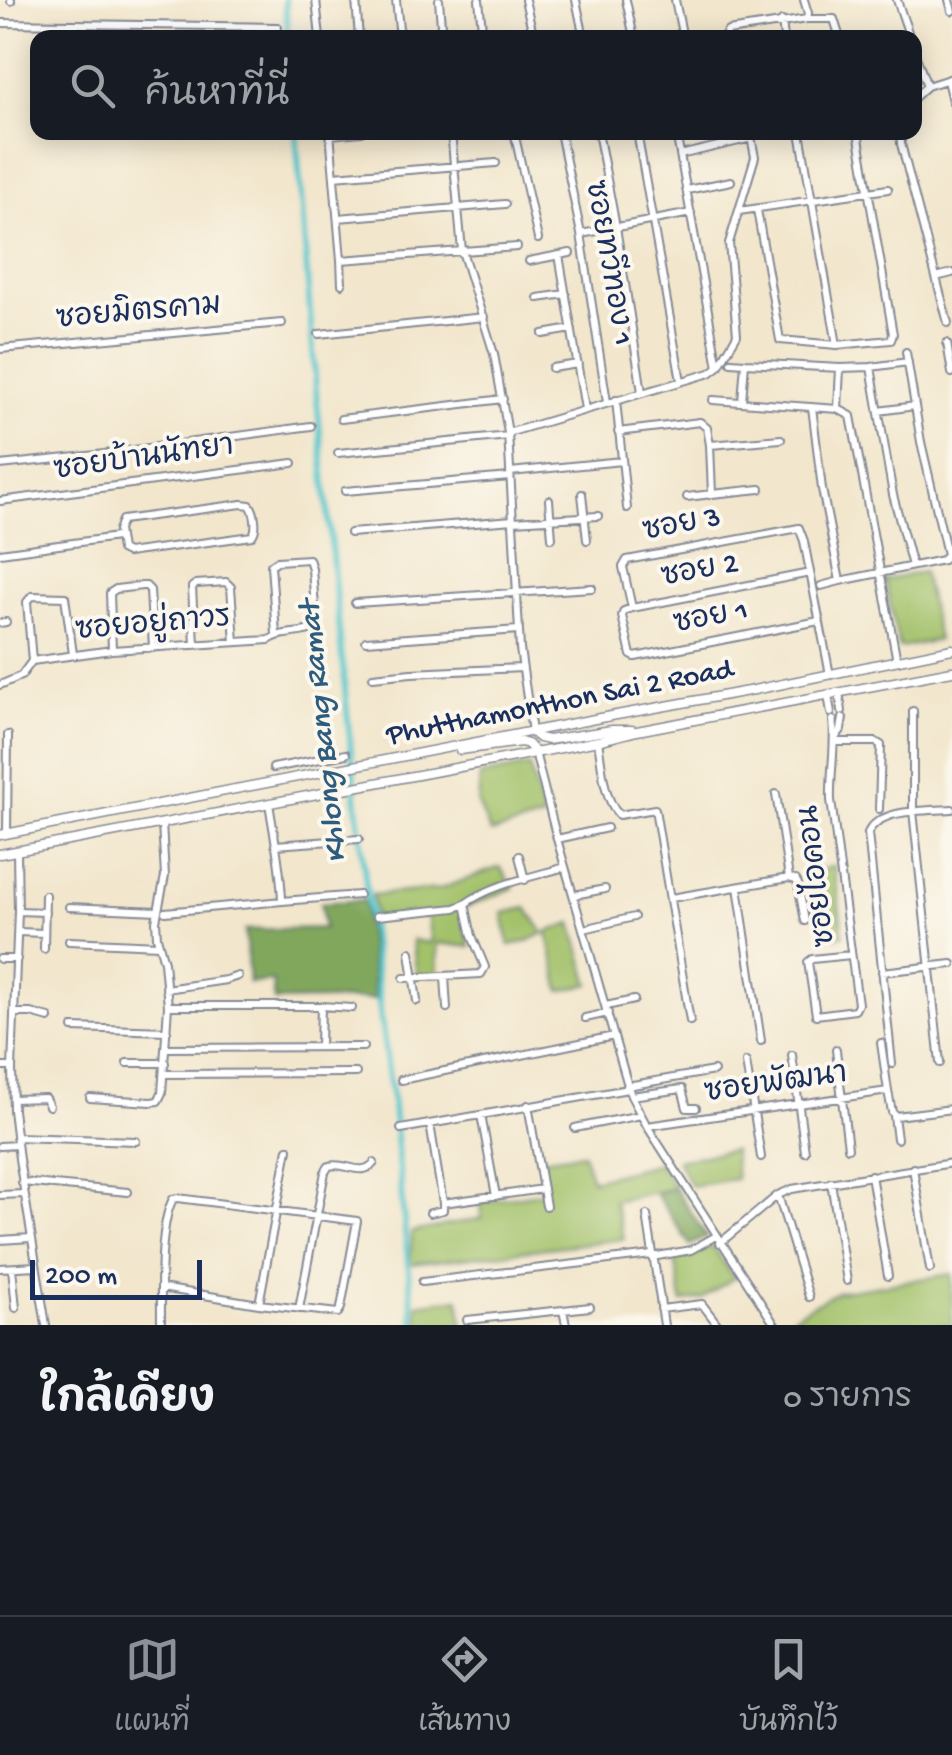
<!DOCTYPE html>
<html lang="th">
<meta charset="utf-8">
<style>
:root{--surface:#171b24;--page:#20242c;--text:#f1f3f6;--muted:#9ea1a6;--line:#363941;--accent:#8c9099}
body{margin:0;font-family:"Gochi Hand","Playpen Sans Thai",sans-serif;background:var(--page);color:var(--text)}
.scale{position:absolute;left:30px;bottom:25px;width:172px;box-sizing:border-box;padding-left:10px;border:5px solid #1b2f5e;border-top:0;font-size:28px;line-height:35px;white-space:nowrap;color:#1b2f5e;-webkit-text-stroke:8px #fbf7ec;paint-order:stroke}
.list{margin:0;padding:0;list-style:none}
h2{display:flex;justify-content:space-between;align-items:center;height:130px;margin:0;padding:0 40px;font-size:42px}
h2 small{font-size:32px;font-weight:400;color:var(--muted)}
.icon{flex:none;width:55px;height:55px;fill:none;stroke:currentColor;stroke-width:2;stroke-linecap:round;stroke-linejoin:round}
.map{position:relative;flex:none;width:952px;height:1325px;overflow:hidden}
.search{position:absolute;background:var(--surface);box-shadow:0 5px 25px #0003;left:30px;right:30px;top:30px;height:110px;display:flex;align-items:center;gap:25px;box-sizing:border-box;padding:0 35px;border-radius:20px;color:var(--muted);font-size:38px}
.sheet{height:290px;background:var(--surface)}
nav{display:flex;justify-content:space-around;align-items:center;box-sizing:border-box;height:140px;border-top:2px solid var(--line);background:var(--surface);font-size:28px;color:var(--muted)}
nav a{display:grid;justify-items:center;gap:5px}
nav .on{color:var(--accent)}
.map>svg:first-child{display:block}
</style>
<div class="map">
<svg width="952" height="1325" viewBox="0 0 952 1325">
<rect width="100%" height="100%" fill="#fbf7ec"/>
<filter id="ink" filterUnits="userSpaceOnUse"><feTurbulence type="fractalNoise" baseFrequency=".01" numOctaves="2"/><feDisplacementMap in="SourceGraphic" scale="20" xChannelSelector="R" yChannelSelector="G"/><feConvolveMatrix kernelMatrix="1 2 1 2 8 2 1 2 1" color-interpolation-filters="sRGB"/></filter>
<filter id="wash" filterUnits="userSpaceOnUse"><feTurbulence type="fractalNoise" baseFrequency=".0048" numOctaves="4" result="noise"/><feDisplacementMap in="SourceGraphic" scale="40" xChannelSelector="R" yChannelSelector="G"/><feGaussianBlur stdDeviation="2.25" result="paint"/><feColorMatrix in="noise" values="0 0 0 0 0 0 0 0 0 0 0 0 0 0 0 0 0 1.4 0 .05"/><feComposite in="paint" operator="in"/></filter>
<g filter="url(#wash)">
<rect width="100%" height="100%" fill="#f2e6cc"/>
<path fill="#a2c169" stroke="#5e7864" stroke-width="2.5" d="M923 572 938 640 899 648 885 580Z
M529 766 544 818 491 833 478 804 480 776Z
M834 866 843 935 834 937 817 871Z
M500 867 513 888 461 909 470 947 437 943 438 975H417L412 940 431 943 427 914 375 919 372 895 440 889Z
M527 908 544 933 526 942 509 945 503 913Z
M572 923 590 984 561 991 547 932Z
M733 1150 736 1179 691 1186 677 1160Z
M583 1153 592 1180 659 1163 675 1188 614 1201 624 1239 410 1264 412 1232 482 1218 481 1202 545 1192 540 1159Z
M712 1245 734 1278 702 1299 682 1302 675 1259 692 1255Z
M952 1274V1325L783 1324 800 1312 837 1292Z
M459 1298 463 1325H419L417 1304Z"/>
<path fill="#81a75d" stroke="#4e6b5e" stroke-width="2.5" d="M364 900 375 999 274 1001 273 981 249 983 245 930 324 928 321 903Z
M675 1188 707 1237 690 1245 655 1193Z"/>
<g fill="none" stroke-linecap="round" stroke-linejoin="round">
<path stroke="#58c6cc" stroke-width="6" d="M285 0 288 38
M296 132 316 389 349 731 381 1020 393 1106 414 1325"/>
</g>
</g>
<g filter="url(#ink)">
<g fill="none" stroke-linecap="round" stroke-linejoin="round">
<defs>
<path id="minor" d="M316 0 320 38
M356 0 359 38
M396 0 400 38
M439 0 442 38
M479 0 483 38
M525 0 534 38
M576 0 584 38
M626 0 634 38
M675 0 683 38
M897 0 910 38
M949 0 952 11
M11 1V0
M807 19H834L840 38
M782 21 784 38
M0 23 278 27
M723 38 728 31 807 19 808 13 804 0
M914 51 927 86
M947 80 952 101
M914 98 927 86 952 78
M330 132 341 260 517 247
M451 132 462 251 494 354 508 433 520 649 532 732
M514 132 538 239
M560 132 581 234 607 402
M598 132 616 227 642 392
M637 132 681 381
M676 132 718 367
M800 132 837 345
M900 132 901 144 948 323
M330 135 362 132
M680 155 752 138
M334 176 496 163
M687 190 731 181
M757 210 780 340 837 345 891 340 893 334 858 132
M739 211 888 189
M338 218 505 204
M581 234 691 213
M559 255 585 409
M341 260 342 284
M529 261 570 253
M936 277 952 273
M538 298 566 294
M319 334 484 317
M543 334 572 329
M947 343 952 373
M0 349 282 323
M731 362 745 363
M908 362 871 367 893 495 912 566
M552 368 578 364
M616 400 627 508
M713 400 838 409 851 416 897 661
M742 401 745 363 840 368 871 367
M812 407 822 489 840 581 943 560 947 554 921 442 906 352
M838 409 840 368
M879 411 915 406
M341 419 503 399
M618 432 700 422 707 428 710 445 712 494 760 489
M508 433 710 373 718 367 737 335 729 243 755 157 750 132
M710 445 781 439
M338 453 509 436
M0 465 97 455 311 426
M510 472 622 461
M345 491 510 477
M582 494 587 540
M687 497 712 494
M549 500 552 538
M0 501 293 463
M242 504 250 505C255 512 258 529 252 536L127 553 121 550 118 530 122 520Z
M513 521 598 516
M350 533 513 520
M0 553 117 537
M810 573 632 608 624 611 622 616 631 655 635 657 819 621
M821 586 840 581
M355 603 592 588
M632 608 623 567 627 560 799 528 804 541 830 675
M0 623 6 622
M366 641 519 630
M195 645 192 587 196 584 226 582 231 587 235 642
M112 650 110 593 116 589 142 586H146L150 590 153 648
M32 661 27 602 32 596 65 597 73 654
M373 677 411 673 522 668
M0 685 21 676 32 661 112 650 269 640C283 630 301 636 316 627V621L312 569 309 559 277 561 271 565 276 634
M839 693 842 711
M828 695 831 713
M913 711V811L940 1063
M833 720C836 746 830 773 831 800L858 1004 855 1010 816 1015 808 962 812 959 851 955
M836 737 841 730 843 718
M598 741C602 764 603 798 619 815L655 809 690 1021
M835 742H876L881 745 879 809
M535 752 557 839 631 1096 647 1126 775 1325
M273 768 346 754
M776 794 789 878
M7 834 8 735
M557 839 607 828
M275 845 359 839
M17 852 18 911 12 1069 13 1110 19 1159 46 1325
M519 856 525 880
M738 887 761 1041
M574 895 605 889
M671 898 789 878 796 880 798 884 805 921
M282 901 359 895
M69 907 158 911
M18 911 45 912
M165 912 282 901C281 867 274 836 269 803
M377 916 455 908 465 904
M584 929 634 917
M18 932 44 933
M69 941 159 945
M44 949 45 895
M410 952 417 1001
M0 959H17
M882 972 952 964
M445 977 447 1008
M404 978 481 974 485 967 472 936 465 904C490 885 535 876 565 867
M166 989 226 980 238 976
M168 1006H321L320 1046
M321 1006 352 1008
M606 1006 634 1000
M14 1013H31L49 1018
M585 1018 608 1013
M73 1028 167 1031
M881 1043 888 1091
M166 1048 363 1047
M836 1050 848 1148
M792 1055 805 1152
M746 1062 761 1157
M127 1063H165
M892 1064 868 833C879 808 927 811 952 809
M0 1067H12
M164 1074 356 1073
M401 1080 614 1036
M627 1086 714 1071
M631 1096 682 1089 687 1108H696
M90 1098 151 1102 158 1101 162 1093 168 1006 164 962 157 937 156 921 165 876 162 823
M13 1099 45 1098 49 1106
M528 1105 546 1206
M481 1115 496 1196
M894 1116 897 1139
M430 1124 443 1203 543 1189
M647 1126 888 1091 892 1112 896 1116 952 1109
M575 1128 641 1115
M401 1129 628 1089
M16 1137 136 1141
M0 1146 17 1145
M913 1168 930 1269
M871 1175 888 1276
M22 1182 128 1192
M831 1182 847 1281
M0 1195 24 1194
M778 1195 809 1297
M430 1213 443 1210V1203
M647 1215 664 1325
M0 1240 31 1238
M720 1243 778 1195 792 1189 952 1163
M652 1257 691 1250 716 1236
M0 1268 36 1266
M12 1268 16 1308
M422 1282 652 1255
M259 1304 288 1149
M299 1309 325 1172 329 1166C345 1161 361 1178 374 1163
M661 1309 702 1304 718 1325
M563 1310 590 1307
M467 1320 563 1310 566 1325
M161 1325C161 1294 159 1224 173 1199L178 1198 357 1221 341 1308 338 1313 259 1304 161 1288"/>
<path id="major" d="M532 732 539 738 548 740 612 730H632
M460 750 521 742 528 744 535 752
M0 835 600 718 754 690 952 649
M0 854 598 741 637 731 952 671"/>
</defs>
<use href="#minor" stroke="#868a95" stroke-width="10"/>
<use href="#major" stroke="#868a95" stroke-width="11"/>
<use href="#minor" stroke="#fff" stroke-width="6"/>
<use href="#major" stroke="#fff" stroke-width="8"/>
</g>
</g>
<g text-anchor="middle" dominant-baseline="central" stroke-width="8" stroke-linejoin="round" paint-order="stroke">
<g font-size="30" fill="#1b2f5e" stroke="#fbf7ec">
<text transform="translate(607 263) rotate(80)">ซอยทวีทอง 1</text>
<text transform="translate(139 314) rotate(-5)">ซอยมิตรคาม</text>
<text transform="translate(144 460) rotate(-8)">ซอยบ้านนัทยา</text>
<text transform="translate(682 526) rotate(-11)">ซอย 3</text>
<text transform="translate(700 572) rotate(-11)">ซอย 2</text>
<text transform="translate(711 619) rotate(-11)">ซอย 1</text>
<text transform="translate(153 626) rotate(-5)">ซอยอยู่ถาวร</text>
<text transform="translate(560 704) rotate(-11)">Phutthamonthon Sai 2 Road</text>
<text transform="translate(819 876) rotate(-97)">ซอยไอคอน</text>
<text transform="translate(776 1085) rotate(-8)">ซอยพัฒนา</text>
</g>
<g font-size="32" font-style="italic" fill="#2d5c7f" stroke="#fbf7ec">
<text transform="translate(325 732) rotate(-96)">Khlong Bang Ramat</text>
</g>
</g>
</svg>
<div class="scale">200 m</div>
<div class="search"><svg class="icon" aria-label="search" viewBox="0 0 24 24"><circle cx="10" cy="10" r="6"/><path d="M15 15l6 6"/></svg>ค้นหาที่นี่</div>
</div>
<section class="sheet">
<h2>ใกล้เคียง<small>0 รายการ</small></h2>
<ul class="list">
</ul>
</section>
<nav>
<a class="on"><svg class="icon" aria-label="map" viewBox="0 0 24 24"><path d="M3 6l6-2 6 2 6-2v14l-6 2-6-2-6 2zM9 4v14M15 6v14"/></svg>แผนที่</a>
<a><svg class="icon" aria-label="directions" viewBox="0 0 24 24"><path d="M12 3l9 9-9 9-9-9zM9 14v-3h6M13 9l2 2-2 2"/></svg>เส้นทาง</a>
<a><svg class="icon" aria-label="saved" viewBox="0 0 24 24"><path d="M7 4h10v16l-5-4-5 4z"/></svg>บันทึกไว้</a>
</nav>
